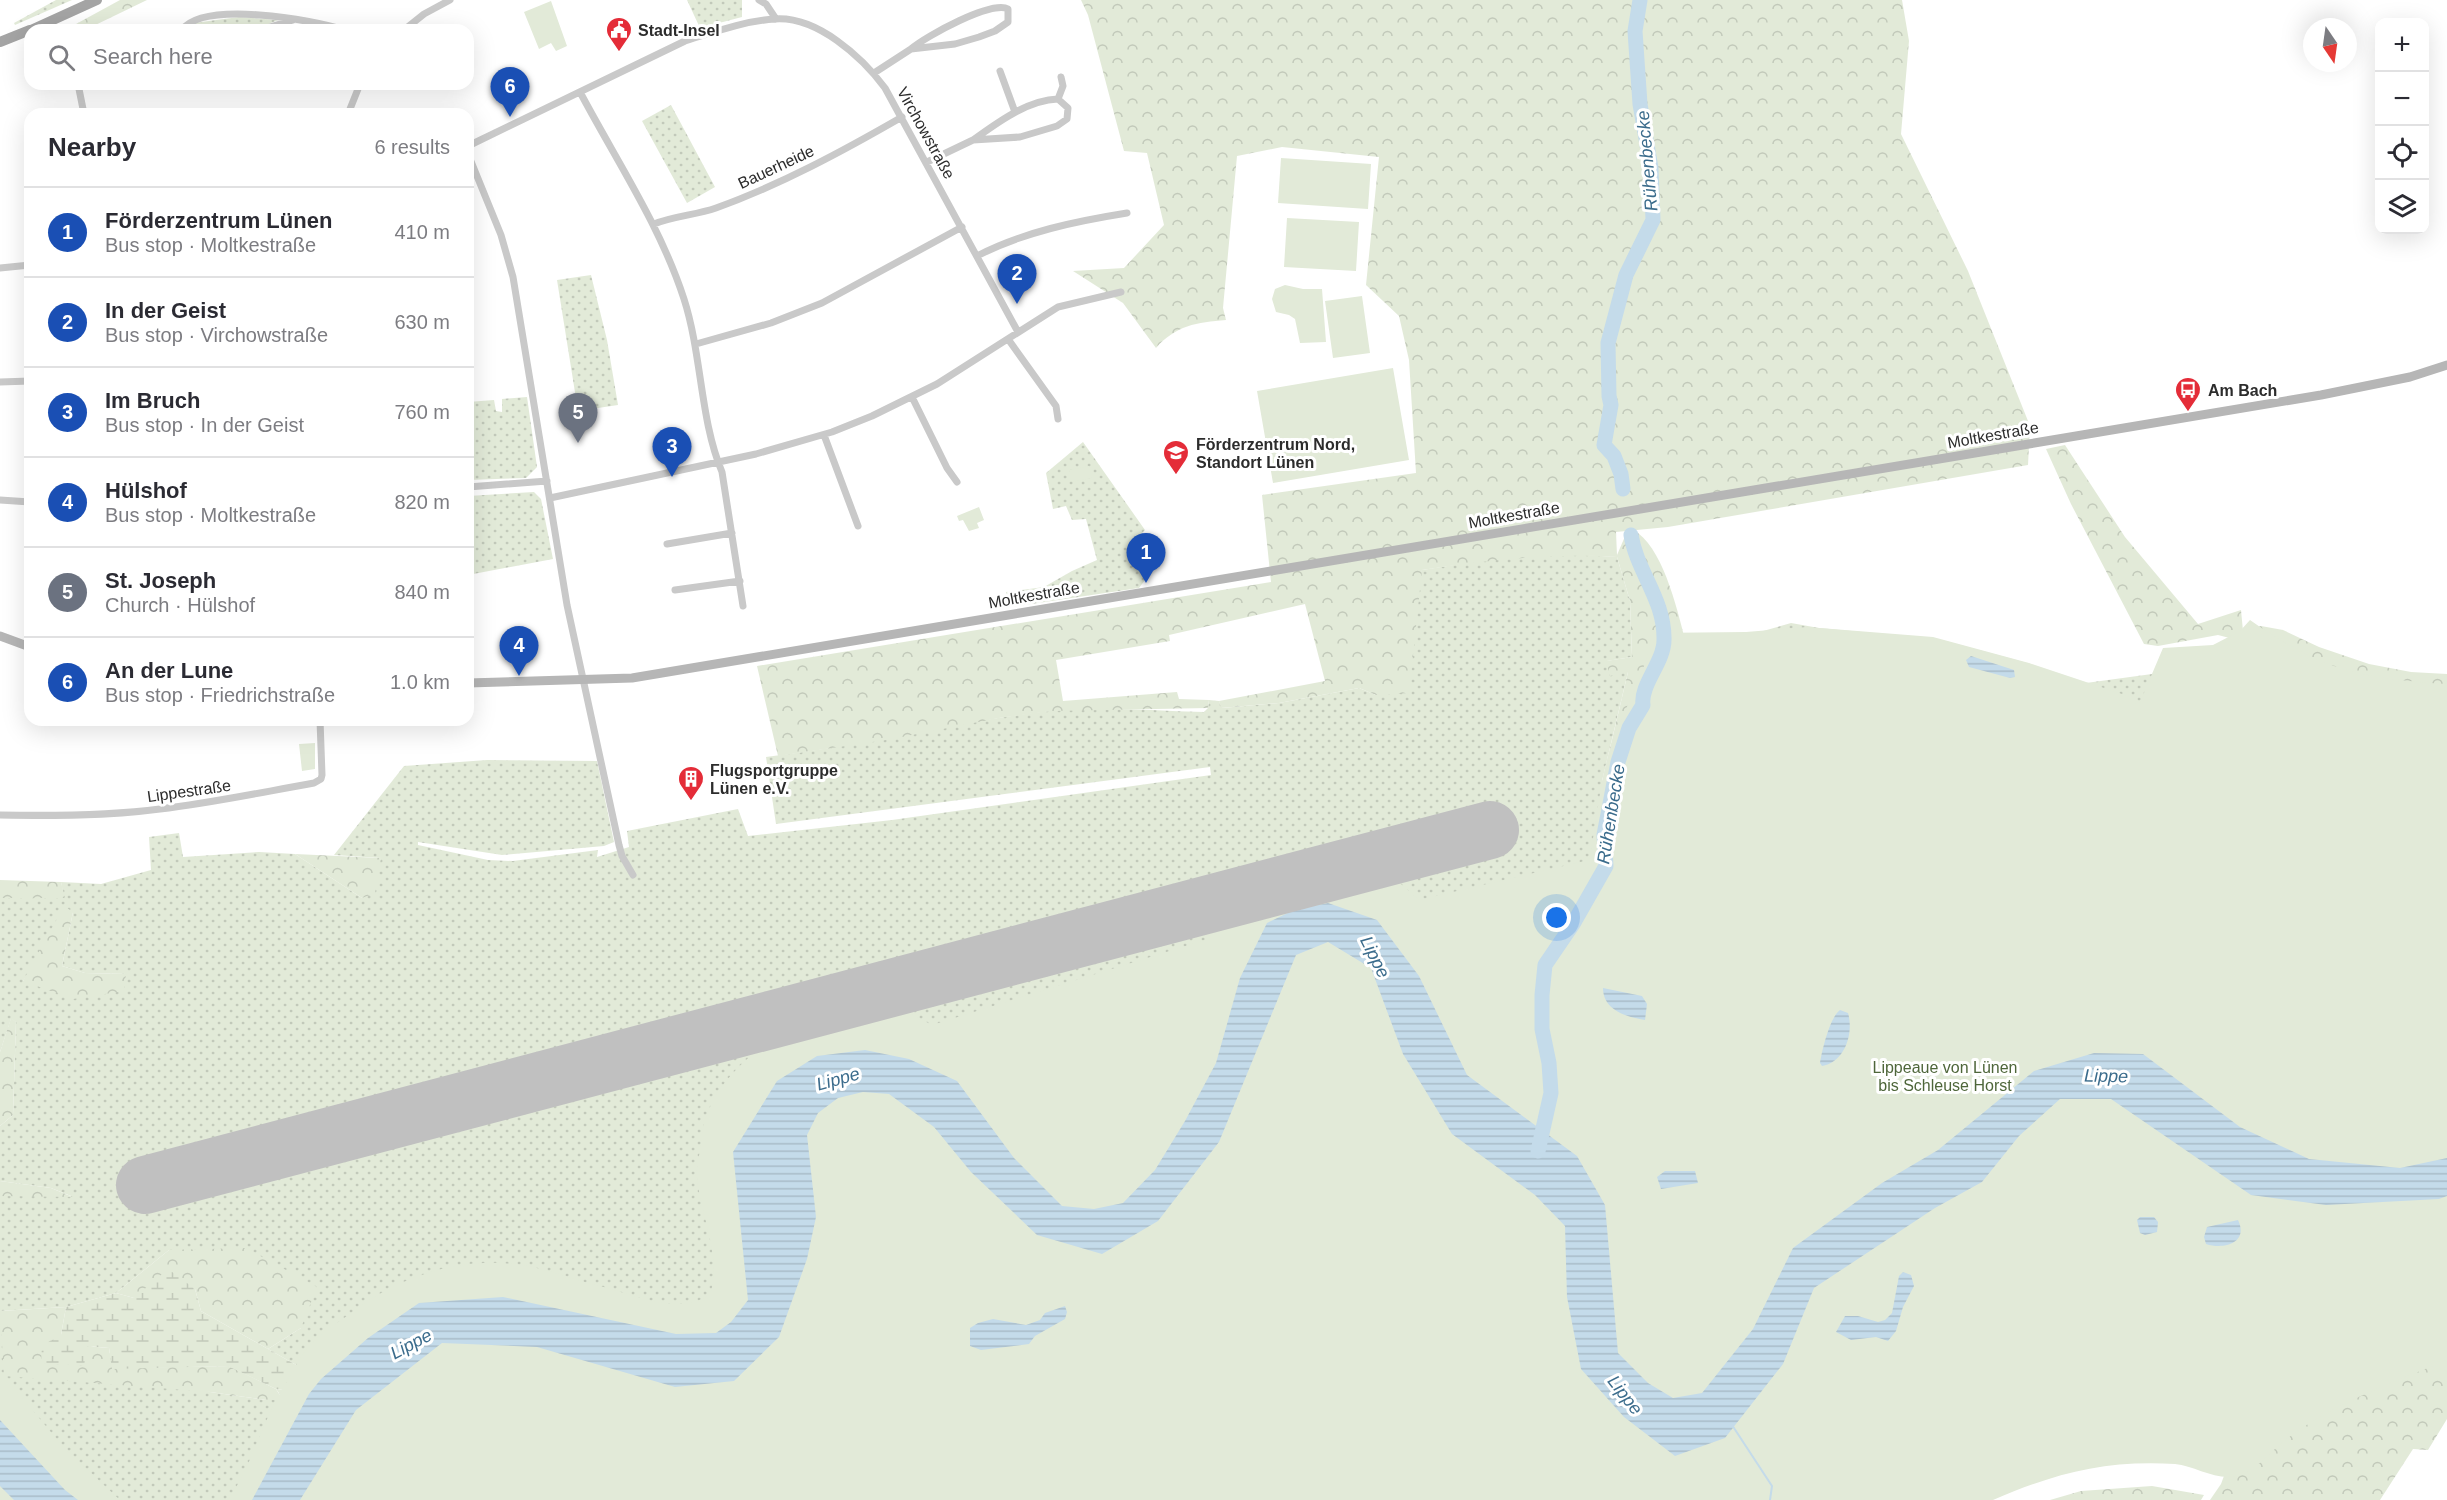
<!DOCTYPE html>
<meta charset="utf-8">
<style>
:root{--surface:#fff;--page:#f2f2f3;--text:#2b2b33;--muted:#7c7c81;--line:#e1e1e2;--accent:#e42c38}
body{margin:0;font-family:Helvetica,sans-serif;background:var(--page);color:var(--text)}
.controls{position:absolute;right:18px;top:18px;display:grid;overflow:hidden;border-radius:12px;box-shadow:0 6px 24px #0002}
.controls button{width:54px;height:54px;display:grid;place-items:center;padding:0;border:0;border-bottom:2px solid var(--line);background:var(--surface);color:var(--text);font:30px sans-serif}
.compass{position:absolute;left:2303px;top:18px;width:54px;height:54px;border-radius:50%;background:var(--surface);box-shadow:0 6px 24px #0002;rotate:167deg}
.you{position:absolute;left:1557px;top:918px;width:21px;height:21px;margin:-15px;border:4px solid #fff;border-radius:50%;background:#1a73e8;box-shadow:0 0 0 9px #1a73e833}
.badge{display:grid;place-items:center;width:39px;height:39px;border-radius:50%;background:var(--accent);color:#fff;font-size:20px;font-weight:700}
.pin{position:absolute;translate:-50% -50px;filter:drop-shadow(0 2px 3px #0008)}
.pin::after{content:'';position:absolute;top:32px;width:21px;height:18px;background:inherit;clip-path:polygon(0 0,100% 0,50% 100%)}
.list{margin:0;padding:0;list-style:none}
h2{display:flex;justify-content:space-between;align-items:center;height:78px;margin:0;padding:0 24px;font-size:26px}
h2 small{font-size:20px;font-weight:400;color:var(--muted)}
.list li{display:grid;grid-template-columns:39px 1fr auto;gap:18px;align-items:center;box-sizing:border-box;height:90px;padding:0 24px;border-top:2px solid var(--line)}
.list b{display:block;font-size:22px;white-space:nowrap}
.list p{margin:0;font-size:20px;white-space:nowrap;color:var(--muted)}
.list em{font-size:20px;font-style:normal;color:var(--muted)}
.icon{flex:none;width:33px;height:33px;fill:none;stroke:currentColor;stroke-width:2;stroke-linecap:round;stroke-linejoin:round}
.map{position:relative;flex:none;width:2447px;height:1500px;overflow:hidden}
.search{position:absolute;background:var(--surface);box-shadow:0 6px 24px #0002;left:24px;top:24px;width:450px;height:66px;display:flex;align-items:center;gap:15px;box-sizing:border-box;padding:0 21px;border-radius:18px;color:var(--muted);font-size:22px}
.panel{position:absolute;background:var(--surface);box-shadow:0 6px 24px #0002;left:24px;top:108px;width:450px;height:618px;border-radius:18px}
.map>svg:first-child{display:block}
</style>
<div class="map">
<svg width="2447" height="1500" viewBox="0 0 2447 1500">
<defs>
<pattern id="grass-dots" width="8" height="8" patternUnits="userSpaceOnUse" patternTransform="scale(1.5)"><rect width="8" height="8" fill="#e2ead8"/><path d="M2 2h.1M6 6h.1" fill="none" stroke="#c2c9ba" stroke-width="1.8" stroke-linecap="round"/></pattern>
<pattern id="forest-crowns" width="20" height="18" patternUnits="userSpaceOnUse" patternTransform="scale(1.5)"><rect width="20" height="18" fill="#e2ead8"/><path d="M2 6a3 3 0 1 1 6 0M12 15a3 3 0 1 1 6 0" fill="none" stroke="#c2c9ba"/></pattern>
<pattern id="wetland-marsh" width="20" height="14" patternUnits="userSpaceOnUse" patternTransform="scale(1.5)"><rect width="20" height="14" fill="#e2ead8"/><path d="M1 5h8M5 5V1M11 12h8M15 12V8" fill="none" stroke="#c2c9ba"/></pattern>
<pattern id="water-rules" width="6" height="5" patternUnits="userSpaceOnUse" patternTransform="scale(1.5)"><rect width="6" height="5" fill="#c4dbea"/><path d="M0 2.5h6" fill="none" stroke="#a9bcc9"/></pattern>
</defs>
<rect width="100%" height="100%" fill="#fff"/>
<path fill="url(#grass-dots)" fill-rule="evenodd" d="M56 0H72L15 25 14 23Z
M687 0H742V17L700 28Z
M239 17 278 20 254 30H186L194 23Z
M671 105 715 187 687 203 642 121Z
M591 275 607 340 618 405 578 411 557 280Z
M527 397 537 467 526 478 468 480V402L494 400 496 411 502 412V399Z
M1083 442 1145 530 1137 538 1151 572 1139 588 1011 607 1006 592 1044 587 1072 571 1097 560 1086 519 1072 520 1066 506 1053 509 1046 473Z
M534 492 541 499 553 559 468 575V496Z
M1570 554 1617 557 1630 601 1632 657 1607 661 1628 672 1602 781 1756 633 1791 623 1819 628 1938 639 2027 663 2086 683 2152 674 2447 1158 748 1301 321 1379 268 1349 301 1328 169 1250 116 1293 66 1307 0 1311 210 1392 266 1400 283 1399 276 1389 309 1394 252 1500H78L0 1420V1196H71L51 1188 0 1181V1126L13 1115 16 1022 11 1019 0 1052V898H64L61 882 101 884 151 870 149 837 179 833 183 857 259 852 295 854 362 898 381 858 334 855 404 766 487 760 597 761 614 842 604 846 502 855 418 842V845L488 860 513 861 598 850 597 857 629 847 627 831 738 809 748 836 892 820 1211 775 1210 767 776 824 766 757C861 746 954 722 1049 711 1100 706 1153 711 1204 712L1208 708 1209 700 1219 701 1222 708 1279 703 1359 688 1376 695 1422 570 1485 560ZM73 912 62 966 85 973 126 974 23 981Z"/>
<path fill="url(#forest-crowns)" d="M120 0H147L85 30H65Z
M1081 0H1902L1909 41 1901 134 1968 271 2030 426 2028 465 1668 527 1616 532 1617 555 1626 534 1638 533C1666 555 1678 614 1687 647L1602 782 1628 672 1610 676 1606 661 1632 657 1630 601 1617 557C1551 553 1487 560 1422 570L1409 693 1376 695 1359 688 1279 703 1221 708 1219 701 1325 681 1305 604 1169 635 1170 641 1056 660 1063 701 1177 692 1179 699 1209 700 1208 708 1052 711 999 718 886 740 778 756 757 666 1271 582 1262 495 1416 473 1409 360 1399 316 1366 285 1379 157 1282 147 1237 156 1223 308 1226 320C1197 322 1175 326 1156 348L1123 303 1073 271 1124 268 1164 225 1147 153 1124 151 1088 15Z
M2065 445 2125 537 2198 624 2241 610 2243 631 2261 626 2283 630 2319 647 2369 664 2411 672 2447 674V721L2245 642 2218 635 2158 646 2144 644 2071 504 2046 449Z
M295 854 381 858 375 893 362 898Z
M0 880 61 882 65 898H0Z
M64 906 73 912 62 966 85 973 126 974 124 991 73 999 23 981Z
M11 1018 16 1022 13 1115 0 1126V1052Z
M0 1181 51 1188 73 1197 0 1196Z
M246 1248 317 1287 301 1328 268 1349 201 1311 195 1289 134 1298 116 1293 169 1250Z
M66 1307 61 1335 42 1346V1363L84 1366 86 1346 109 1348 112 1368 229 1366 276 1389 283 1400H266L210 1392 4 1376 0 1311Z
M2447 1333V1419L2428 1450 2413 1449 2380 1500H2210L2221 1484 2228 1465Z
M2152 1486 2204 1495 2201 1500H2050L2081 1491Z"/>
<path fill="url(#wetland-marsh)" d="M168 1269 195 1289 201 1311 321 1379 309 1394 276 1389 228 1366 112 1369 109 1348 87 1346 84 1366 41 1363 42 1346 61 1335 66 1307 116 1293 134 1298Z"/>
<path fill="#e2ead8" d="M551 1 567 46 556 51 551 43 539 49 524 12Z
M1281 158 1371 164 1368 209 1278 203Z
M1287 218 1359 222 1356 271 1284 267Z
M1285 285 1303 289H1322L1326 342 1300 343 1295 319 1289 315 1276 312 1272 299 1275 289Z
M1362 296 1370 353 1333 358 1325 301Z
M1393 368 1409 460 1273 483 1257 391Z
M1089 466 1092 478 1072 482 1069 470Z
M979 507 984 520 977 523 979 528 969 531 963 520 959 521 957 516Z
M2250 620C2322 671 2361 678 2447 684V1360C2392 1383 2336 1402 2288 1438 2272 1449 2256 1472 2237 1476 2216 1481 2195 1466 2175 1464 2105 1460 2056 1473 1993 1500H228C248 1471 258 1437 273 1406 282 1390 291 1374 300 1358 311 1340 334 1325 351 1313 399 1276 461 1256 521 1265 549 1269 574 1280 600 1286 629 1293 664 1310 694 1302 699 1301 705 1297 710 1295 722 1256 701 1217 697 1178 696 1170 698 1160 700 1151 701 1141 702 1130 705 1120 719 1075 769 1034 813 1021 843 1013 875 1005 907 1013 915 1015 924 1021 932 1025L1205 940C1213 920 1224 895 1242 882 1272 862 1342 852 1375 867 1393 876 1405 887 1419 900L1589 860C1597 822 1599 784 1611 746 1623 708 1648 674 1651 633L1746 632 1807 627 1933 637 2029 663 2128 696 2138 707 2163 648 2213 645 2240 631Z
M315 743V769L302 771 299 744Z
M0 1371 65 1449 120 1500H0Z"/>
<path fill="url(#water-rules)" d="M1971 656 2014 670 2015 677 2010 678 1969 667 1966 660Z
M1328 903 1377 920 1419 976 1467 1075 1577 1156 1605 1205 1618 1353 1648 1383 1673 1398 1702 1393 1753 1329 1793 1248 1882 1183 1938 1150 2034 1071 2094 1053 2143 1054 2240 1127 2309 1159 2400 1168 2447 1158V1196L2439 1199 2326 1205 2251 1195 2111 1099H2060L2019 1136 1982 1182 1935 1208 1814 1288 1783 1364 1725 1438 1675 1456 1624 1417 1581 1369 1567 1297 1565 1226 1535 1195 1452 1134 1403 1054 1371 968 1328 942 1296 955 1219 1142 1158 1221 1102 1254 1037 1235 971 1172 934 1127 889 1094 863 1092 838 1098 818 1113 807 1135 816 1217 807 1259 779 1337 734 1381 675 1387 537 1347 442 1343 356 1410 300 1500H252L309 1394 321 1379 368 1338 419 1303 503 1297 676 1334 716 1333 731 1322 748 1300 733 1152 777 1081 817 1056 865 1050 909 1059 957 1081 1014 1158 1062 1206 1094 1209 1123 1203 1155 1170 1185 1121 1216 1063 1240 978 1267 923 1294 910Z
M1603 988 1642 996 1647 1004 1645 1020C1626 1017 1603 1010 1603 988Z
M1840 1010 1848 1013C1854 1033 1845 1062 1822 1066L1820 1063C1822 1050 1830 1017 1840 1010Z
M1665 1171H1695L1698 1183 1661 1189 1657 1177Z
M2140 1217H2154L2158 1222 2157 1232 2145 1235 2140 1233 2137 1220Z
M2238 1220C2249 1243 2224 1250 2206 1244L2204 1237 2207 1227Z
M1903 1272 1911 1275 1914 1286 1903 1307 1896 1331 1888 1341 1876 1337 1851 1340 1836 1332 1845 1316H1858L1878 1322 1885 1320 1892 1313 1899 1276Z
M1065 1306 1067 1312 1065 1319 1035 1336 1029 1344 981 1350 970 1346V1328L978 1323 993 1319 1026 1325 1040 1320 1045 1313Z
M0 1420 65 1490 78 1500H14L0 1486Z"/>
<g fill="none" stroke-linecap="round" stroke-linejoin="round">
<path stroke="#c4dbea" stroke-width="2" d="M1732 1425 1772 1486 1770 1500"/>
<path stroke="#c4dbea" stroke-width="15" d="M1623 489 1621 474 1614 456 1604 445 1611 405 1609 396 1608 343 1626 275 1653 220 1651 168 1640 104 1635 31 1640 0
M1538 1151 1551 1093 1549 1063 1542 1029V995L1545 965 1573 924 1606 866 1604 835 1618 762 1629 728 1643 705C1640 685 1664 662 1664 640 1665 600 1637 572 1631 535"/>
<path stroke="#c0c0c0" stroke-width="58" d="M145 1185 1490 830"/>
<path stroke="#c9c9c9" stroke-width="7" d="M759 0 766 4 776 19
M182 30C204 0 313 20 344 30
M260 30 293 20
M404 30 424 14 450 0
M1000 71 1015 112
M874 73 911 49 955 44 979 37 995 31 1008 22V9C992 0 926 36 911 49
M78 84 84 114
M580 92C616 160 660 225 684 299 702 355 700 420 722 472L743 606
M1058 99 1063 86 1061 77
M348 114 360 84
M468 146 685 41C714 32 744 21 775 19 817 16 862 57 885 88L1018 332
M468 154 501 235 513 277 567 605 619 845 622 856 633 875
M927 162 973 140 1020 137 1057 126 1067 119 1068 108 1058 99C1027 100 997 123 973 140
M654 224C674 216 696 215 716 208 780 185 843 151 902 117
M977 256C1023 232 1077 221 1127 213
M0 268 30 265
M1008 339 1056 406 1058 419
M696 344 771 323 822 303 962 227
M0 382 30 381
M912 397 947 468 957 482
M824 435 858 526
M468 487 547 481
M550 498 756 454 832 432 872 416 937 384 1058 307 1121 292
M0 500 30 502
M667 544 732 533
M675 590 740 581
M0 815C53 816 107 816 160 809 212 803 263 792 314 783L321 779 322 775 320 720"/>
<path stroke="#b6b6b6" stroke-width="9" d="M0 636 30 647
M468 683 632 678 2321 395 2410 377 2447 365"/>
<path stroke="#a4a4a4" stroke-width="10" d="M31 30 97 0
M0 42 30 30"/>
</g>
<defs>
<symbol id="civic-pin" viewBox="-11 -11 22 30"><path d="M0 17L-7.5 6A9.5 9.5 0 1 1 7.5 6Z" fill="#e42c38" stroke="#fff"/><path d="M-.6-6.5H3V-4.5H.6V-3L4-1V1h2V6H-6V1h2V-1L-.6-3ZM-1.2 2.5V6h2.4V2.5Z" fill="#fff"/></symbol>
<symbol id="bus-pin" viewBox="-11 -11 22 30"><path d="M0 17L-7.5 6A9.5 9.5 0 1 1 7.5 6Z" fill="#e42c38" stroke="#fff"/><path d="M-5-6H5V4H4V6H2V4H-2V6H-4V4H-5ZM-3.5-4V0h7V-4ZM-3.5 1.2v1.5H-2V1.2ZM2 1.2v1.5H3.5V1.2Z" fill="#fff"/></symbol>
<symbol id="school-pin" viewBox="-11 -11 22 30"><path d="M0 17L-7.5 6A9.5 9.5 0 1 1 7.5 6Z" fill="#e42c38" stroke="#fff"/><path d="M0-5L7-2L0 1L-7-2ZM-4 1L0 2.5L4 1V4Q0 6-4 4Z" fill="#fff"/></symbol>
<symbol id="building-pin" viewBox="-11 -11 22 30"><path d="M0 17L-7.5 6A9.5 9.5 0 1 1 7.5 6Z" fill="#e42c38" stroke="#fff"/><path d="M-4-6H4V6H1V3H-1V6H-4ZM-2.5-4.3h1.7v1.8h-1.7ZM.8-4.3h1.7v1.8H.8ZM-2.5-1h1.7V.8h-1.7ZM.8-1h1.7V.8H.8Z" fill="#fff"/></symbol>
</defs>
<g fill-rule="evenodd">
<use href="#civic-pin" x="604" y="15" width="30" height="40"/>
<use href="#bus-pin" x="2173" y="375" width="30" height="40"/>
<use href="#school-pin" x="1161" y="438" width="30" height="40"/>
<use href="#building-pin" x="676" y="764" width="30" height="40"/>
</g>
<g text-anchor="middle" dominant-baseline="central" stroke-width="6" stroke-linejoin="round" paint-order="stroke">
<g font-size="16" font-weight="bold" fill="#2c2c2c" stroke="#fff" text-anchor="start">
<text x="638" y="30">Stadt-Insel</text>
<text x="2208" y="390">Am Bach</text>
<text x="1196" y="444">Förderzentrum Nord,<tspan x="1196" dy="18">Standort Lünen</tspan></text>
<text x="710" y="770">Flugsportgruppe<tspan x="710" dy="18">Lünen e.V.</tspan></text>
</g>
<g font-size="16" fill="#2c2c2c" stroke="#fff">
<text transform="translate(926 133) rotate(61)">Virchowstraße</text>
<text transform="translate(776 167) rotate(-25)">Bauerheide</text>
<text transform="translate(1993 435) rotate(-10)">Moltkestraße</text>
<text transform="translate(1514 515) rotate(-10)">Moltkestraße</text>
<text transform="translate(1034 595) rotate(-10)">Moltkestraße</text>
<text transform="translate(189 791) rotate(-8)">Lippestraße</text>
</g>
<g font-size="16" fill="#4e663a" stroke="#fff">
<text x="1945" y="1067">Lippeaue von Lünen<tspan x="1945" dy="18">bis Schleuse Horst</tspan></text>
</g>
<g font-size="18" font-style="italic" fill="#3b6c8c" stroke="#fff">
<text transform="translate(1647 161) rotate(-95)">Rühenbecke</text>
<text transform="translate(1611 814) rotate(-81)">Rühenbecke</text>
<text transform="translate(1375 957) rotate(63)">Lippe</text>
<text transform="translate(2106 1076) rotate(1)">Lippe</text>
<text transform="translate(838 1079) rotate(-16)">Lippe</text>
<text transform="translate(411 1344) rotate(-28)">Lippe</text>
<text transform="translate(1625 1395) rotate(52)">Lippe</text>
</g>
</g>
</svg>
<div class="controls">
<button>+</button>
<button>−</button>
<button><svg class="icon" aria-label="locate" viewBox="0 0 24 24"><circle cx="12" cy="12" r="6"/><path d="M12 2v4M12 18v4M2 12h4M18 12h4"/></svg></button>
<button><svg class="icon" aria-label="layers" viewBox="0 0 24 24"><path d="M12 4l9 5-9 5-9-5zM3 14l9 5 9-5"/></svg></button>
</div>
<svg class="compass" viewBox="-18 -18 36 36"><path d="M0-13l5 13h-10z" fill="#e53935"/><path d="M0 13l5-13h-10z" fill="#7c7c81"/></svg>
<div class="you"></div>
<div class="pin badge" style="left:1146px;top:583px;background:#1a4fb4">1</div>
<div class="pin badge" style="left:1017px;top:304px;background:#1a4fb4">2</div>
<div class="pin badge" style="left:672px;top:477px;background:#1a4fb4">3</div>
<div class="pin badge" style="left:519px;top:676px;background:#1a4fb4">4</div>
<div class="pin badge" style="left:578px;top:443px;background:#6b7280">5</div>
<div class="pin badge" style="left:510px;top:117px;background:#1a4fb4">6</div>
<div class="search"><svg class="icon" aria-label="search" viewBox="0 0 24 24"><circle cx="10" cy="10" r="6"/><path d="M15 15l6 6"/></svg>Search here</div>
<section class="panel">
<h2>Nearby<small>6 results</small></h2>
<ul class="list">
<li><span class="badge" style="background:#1a4fb4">1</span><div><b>Förderzentrum Lünen</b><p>Bus stop · Moltkestraße</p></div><em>410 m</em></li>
<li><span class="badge" style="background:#1a4fb4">2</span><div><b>In der Geist</b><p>Bus stop · Virchowstraße</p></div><em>630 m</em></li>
<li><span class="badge" style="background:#1a4fb4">3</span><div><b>Im Bruch</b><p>Bus stop · In der Geist</p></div><em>760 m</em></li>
<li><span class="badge" style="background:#1a4fb4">4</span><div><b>Hülshof</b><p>Bus stop · Moltkestraße</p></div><em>820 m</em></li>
<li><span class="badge" style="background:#6b7280">5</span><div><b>St. Joseph</b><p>Church · Hülshof</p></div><em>840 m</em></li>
<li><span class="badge" style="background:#1a4fb4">6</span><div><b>An der Lune</b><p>Bus stop · Friedrichstraße</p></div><em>1.0 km</em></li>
</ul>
</section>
</div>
